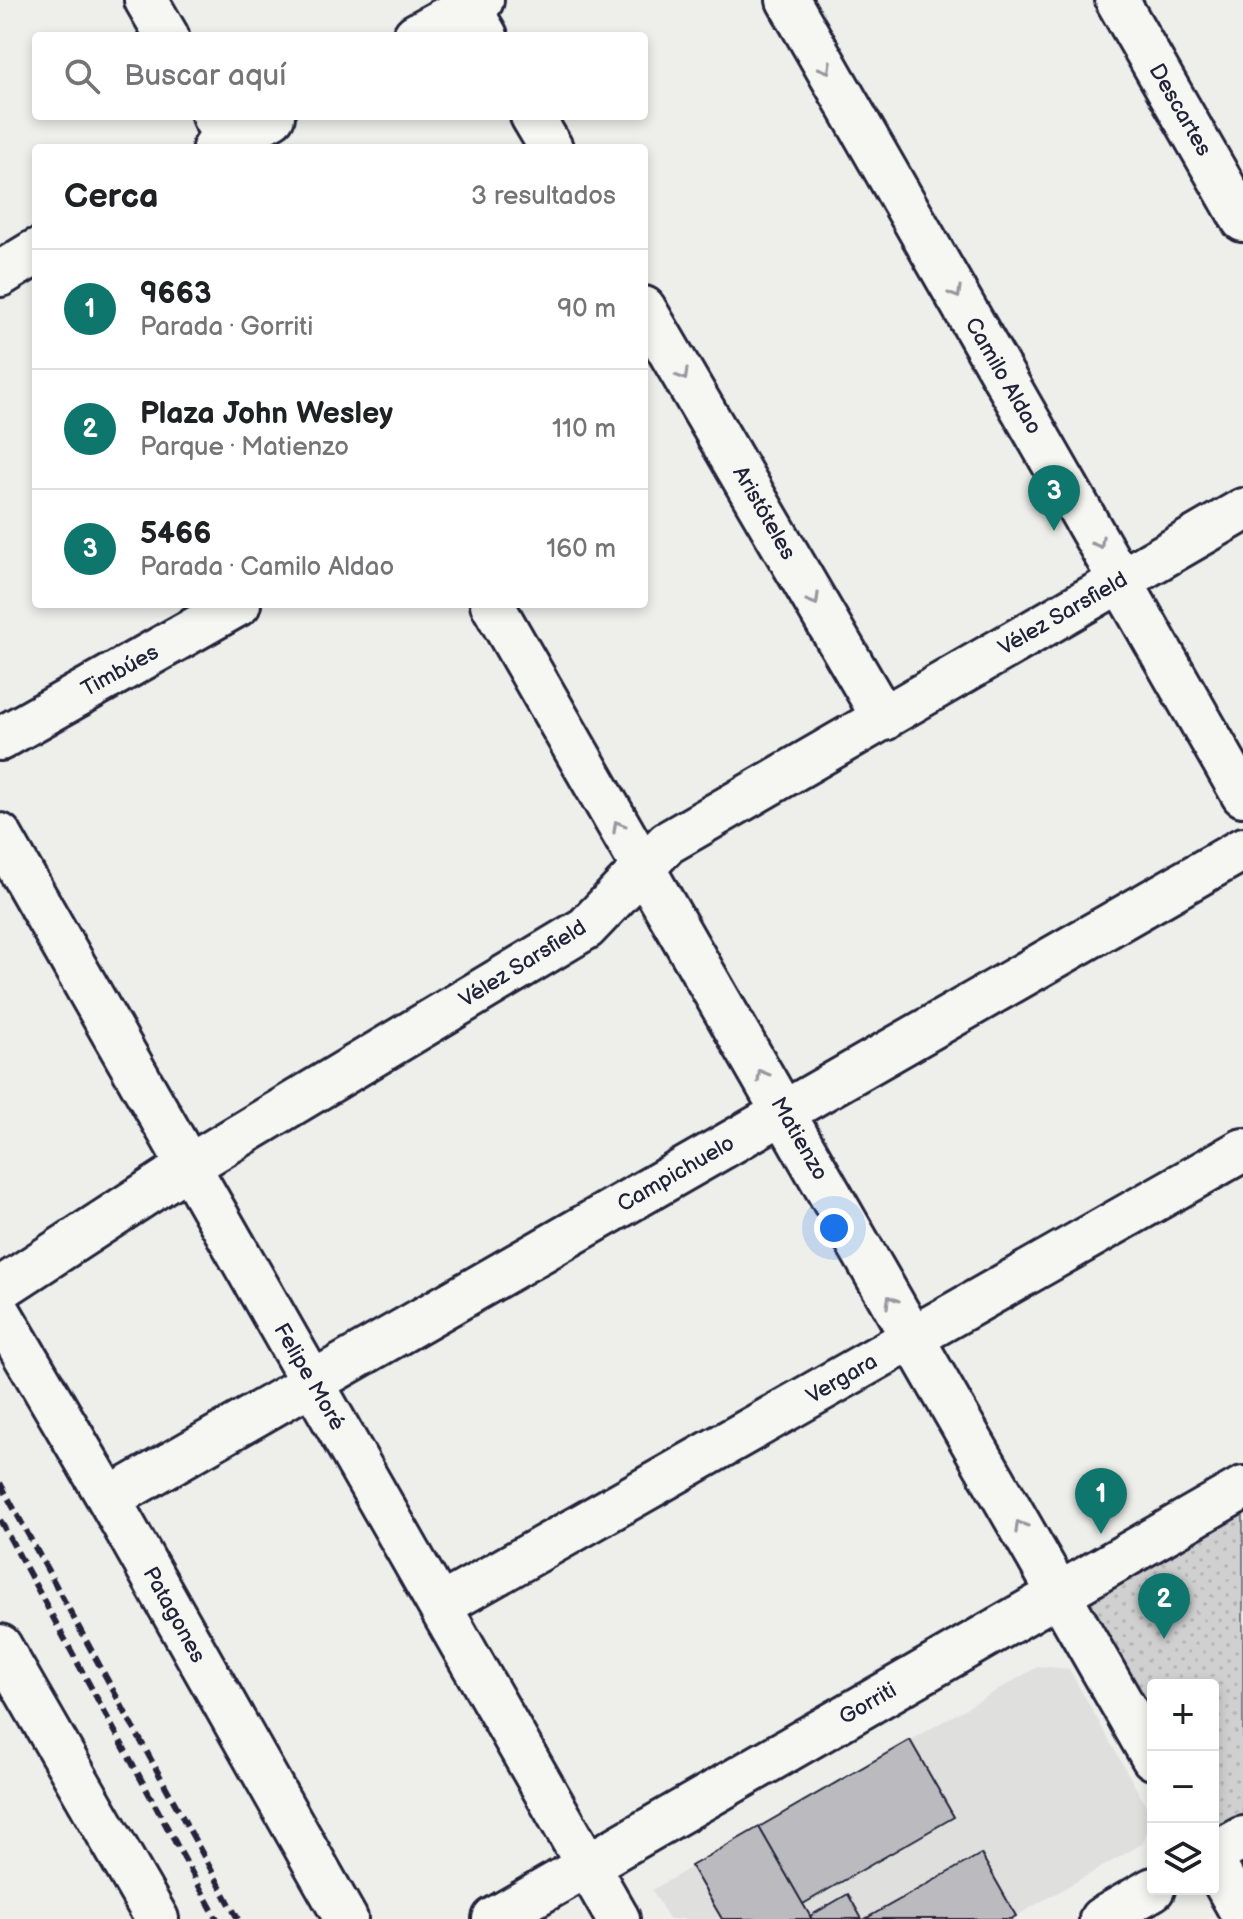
<!DOCTYPE html>
<html lang="es">
<meta charset="utf-8">
<style>
:root{--surface:#fff;--page:#f2f2f2;--text:#202124;--muted:#757577;--line:#e0e0e0;--accent:#0f766e}
body{margin:0;font-family:"Balsamiq Sans",sans-serif;background:var(--page);color:var(--text)}
.controls{position:absolute;right:24px;bottom:24px;display:grid;overflow:hidden;border-radius:8px;box-shadow:0 4px 12px #0003}
.controls button{width:72px;height:72px;display:grid;place-items:center;padding:0;border:0;border-bottom:2px solid var(--line);background:var(--surface);color:var(--text);font:40px sans-serif}
.you{position:absolute;left:834px;top:1228px;width:28px;height:28px;margin:-20px;border:6px solid #fff;border-radius:50%;background:#1a73e8;box-shadow:0 0 0 12px #1a73e833}
.badge{display:grid;place-items:center;width:52px;height:52px;border-radius:50%;background:var(--accent);color:#fff;font-size:26px;font-weight:700}
.pin{position:absolute;translate:-50% -66px;filter:drop-shadow(0 2px 4px #0008)}
.pin::after{content:'';position:absolute;top:42px;width:28px;height:24px;background:inherit;clip-path:polygon(0 0,100% 0,50% 100%)}
.list{margin:0;padding:0;list-style:none}
h2{display:flex;justify-content:space-between;align-items:center;height:104px;margin:0;padding:0 32px;font-size:34px}
h2 small{font-size:26px;font-weight:400;color:var(--muted)}
.list li{display:grid;grid-template-columns:52px 1fr auto;gap:24px;align-items:center;box-sizing:border-box;height:120px;padding:0 32px;border-top:2px solid var(--line)}
.list b{display:block;font-size:30px;white-space:nowrap}
.list p{margin:0;font-size:26px;white-space:nowrap;color:var(--muted)}
.list em{font-size:26px;font-style:normal;color:var(--muted)}
.icon{flex:none;width:44px;height:44px;fill:none;stroke:currentColor;stroke-width:2;stroke-linecap:round;stroke-linejoin:round}
.map{position:relative;flex:none;width:1243px;height:1919px;overflow:hidden}
.search{position:absolute;background:var(--surface);box-shadow:0 4px 12px #0003;left:32px;top:32px;width:616px;height:88px;display:flex;align-items:center;gap:20px;box-sizing:border-box;padding:0 28px;border-radius:8px;color:var(--muted);font-size:30px}
.panel{position:absolute;background:var(--surface);box-shadow:0 4px 12px #0003;left:32px;top:144px;width:616px;height:464px;border-radius:8px}
.map>svg:first-child{display:block}
</style>
<div class="map">
<svg width="1243" height="1919" viewBox="0 0 1243 1919">
<defs>
<pattern id="park-dots" width="8" height="8" patternUnits="userSpaceOnUse" patternTransform="scale(2)"><rect width="8" height="8" fill="#d0d0d1"/><path d="M2 2h.1M6 6h.1" fill="none" stroke="#b2b2b4" stroke-width="1.8" stroke-linecap="round"/></pattern>
</defs>
<rect width="100%" height="100%" fill="#eeeeeb"/>
<filter id="ink" filterUnits="userSpaceOnUse"><feTurbulence type="fractalNoise" baseFrequency=".0125" numOctaves="2"/><feDisplacementMap in="SourceGraphic" scale="16" xChannelSelector="R" yChannelSelector="G"/><feConvolveMatrix kernelMatrix="1 2 1 2 8 2 1 2 1" color-interpolation-filters="sRGB"/></filter>
<g filter="url(#ink)">
<path fill="#dfdfde" d="M1039 1666 1069 1669 1153 1818 1142 1844 1011 1919H669L652 1890Z"/>
<path fill="url(#park-dots)" stroke="#797986" stroke-width="2" d="M1243 1488V1838L1213 1855V1685H1153V1758L1059 1594Z"/>
<path fill="#bbbbbf" stroke="#22223b" stroke-width="2" d="M910 1740 954 1817 803 1904 759 1827Z
M759 1827 803 1904 812 1919H722L691 1866Z
M981 1854 1016 1916 1011 1919H865Z
M848 1894 862 1919H812L810 1916Z"/>
<g fill="none" stroke-linecap="round" stroke-linejoin="round">
<defs>
<path id="minor" d="M146 0 167 36
M788 0 1243 795
M1117 0 1243 220
M469 7 486 36
M213 116 231 148
M532 116 551 148
M644 308 884 719
M492 604 1153 1758
M0 739 239 604
M0 835C204 1197 412 1557 618 1919
M0 1289 187 1167 586 928 667 843 1243 510
M0 1313 109 1499 346 1919
M109 1499 1243 849
M440 1606 1243 1150
M0 1646 157 1919
M1213 1855 1243 1838
M1213 1862 1243 1915
M494 1919 1243 1488
M1101 1919 1153 1889"/>
<path id="major" d="M416 36 481 0
M215 148 272 116
M0 274 36 252"/>
</defs>
<use href="#minor" stroke="#22223b" stroke-width="48"/>
<use href="#major" stroke="#22223b" stroke-width="50"/>
<use href="#minor" stroke="#f6f6f2" stroke-width="42"/>
<use href="#major" stroke="#f6f6f2" stroke-width="44"/>
<path stroke="#22223b" stroke-width="6" stroke-dasharray="12 6" stroke-linecap="butt" d="M0 1483 238 1919
M0 1520 217 1919"/>
</g>
<defs><path id="oneway-chevron" d="M-2-3.5L2.5 0L-2 3.5" fill="none" stroke-width="1.6" stroke-linecap="round" stroke-linejoin="round" transform="scale(2)"/></defs>
<g stroke="#9797a0">
<use href="#oneway-chevron" transform="translate(826 68) rotate(60)"/>
<use href="#oneway-chevron" transform="translate(956 293) rotate(60)"/>
<use href="#oneway-chevron" transform="translate(683 375) rotate(60)"/>
<use href="#oneway-chevron" transform="translate(1099 543) rotate(60)"/>
<use href="#oneway-chevron" transform="translate(814 600) rotate(60)"/>
<use href="#oneway-chevron" transform="translate(618 826) rotate(-120)"/>
<use href="#oneway-chevron" transform="translate(762 1075) rotate(-120)"/>
<use href="#oneway-chevron" transform="translate(891 1301) rotate(-120)"/>
<use href="#oneway-chevron" transform="translate(1020 1526) rotate(-120)"/>
</g>
</g>
<g text-anchor="middle" dominant-baseline="central" stroke-width="6" stroke-linejoin="round" paint-order="stroke">
<g font-size="22" fill="#22223b" stroke="#f6f6f2">
<text transform="translate(1180 110) rotate(60)">Descartes</text>
<text transform="translate(1003 376) rotate(60)">Camilo Aldao</text>
<text transform="translate(764 513) rotate(60)">Aristóteles</text>
<text transform="translate(1063 614) rotate(-30)">Vélez Sarsfield</text>
<text transform="translate(120 671) rotate(-29)">Timbúes</text>
<text transform="translate(523 964) rotate(-32)">Vélez Sarsfield</text>
<text transform="translate(799 1139) rotate(60)">Matienzo</text>
<text transform="translate(676 1174) rotate(-30)">Campichuelo</text>
<text transform="translate(309 1377) rotate(60)">Felipe Moré</text>
<text transform="translate(842 1379) rotate(-30)">Vergara</text>
<text transform="translate(174 1615) rotate(61)">Patagones</text>
<text transform="translate(868 1704) rotate(-30)">Gorriti</text>
</g>
</g>
</svg>
<div class="controls">
<button>+</button>
<button>−</button>
<button><svg class="icon" aria-label="layers" viewBox="0 0 24 24"><path d="M12 4l9 5-9 5-9-5zM3 14l9 5 9-5"/></svg></button>
</div>
<div class="you"></div>
<div class="pin badge" style="left:1101px;top:1534px">1</div>
<div class="pin badge" style="left:1164px;top:1639px">2</div>
<div class="pin badge" style="left:1054px;top:531px">3</div>
<div class="search"><svg class="icon" aria-label="search" viewBox="0 0 24 24"><circle cx="10" cy="10" r="6"/><path d="M15 15l6 6"/></svg>Buscar aquí</div>
<section class="panel">
<h2>Cerca<small>3 resultados</small></h2>
<ul class="list">
<li><span class="badge">1</span><div><b>9663</b><p>Parada · Gorriti</p></div><em>90 m</em></li>
<li><span class="badge">2</span><div><b>Plaza John Wesley</b><p>Parque · Matienzo</p></div><em>110 m</em></li>
<li><span class="badge">3</span><div><b>5466</b><p>Parada · Camilo Aldao</p></div><em>160 m</em></li>
</ul>
</section>
</div>
